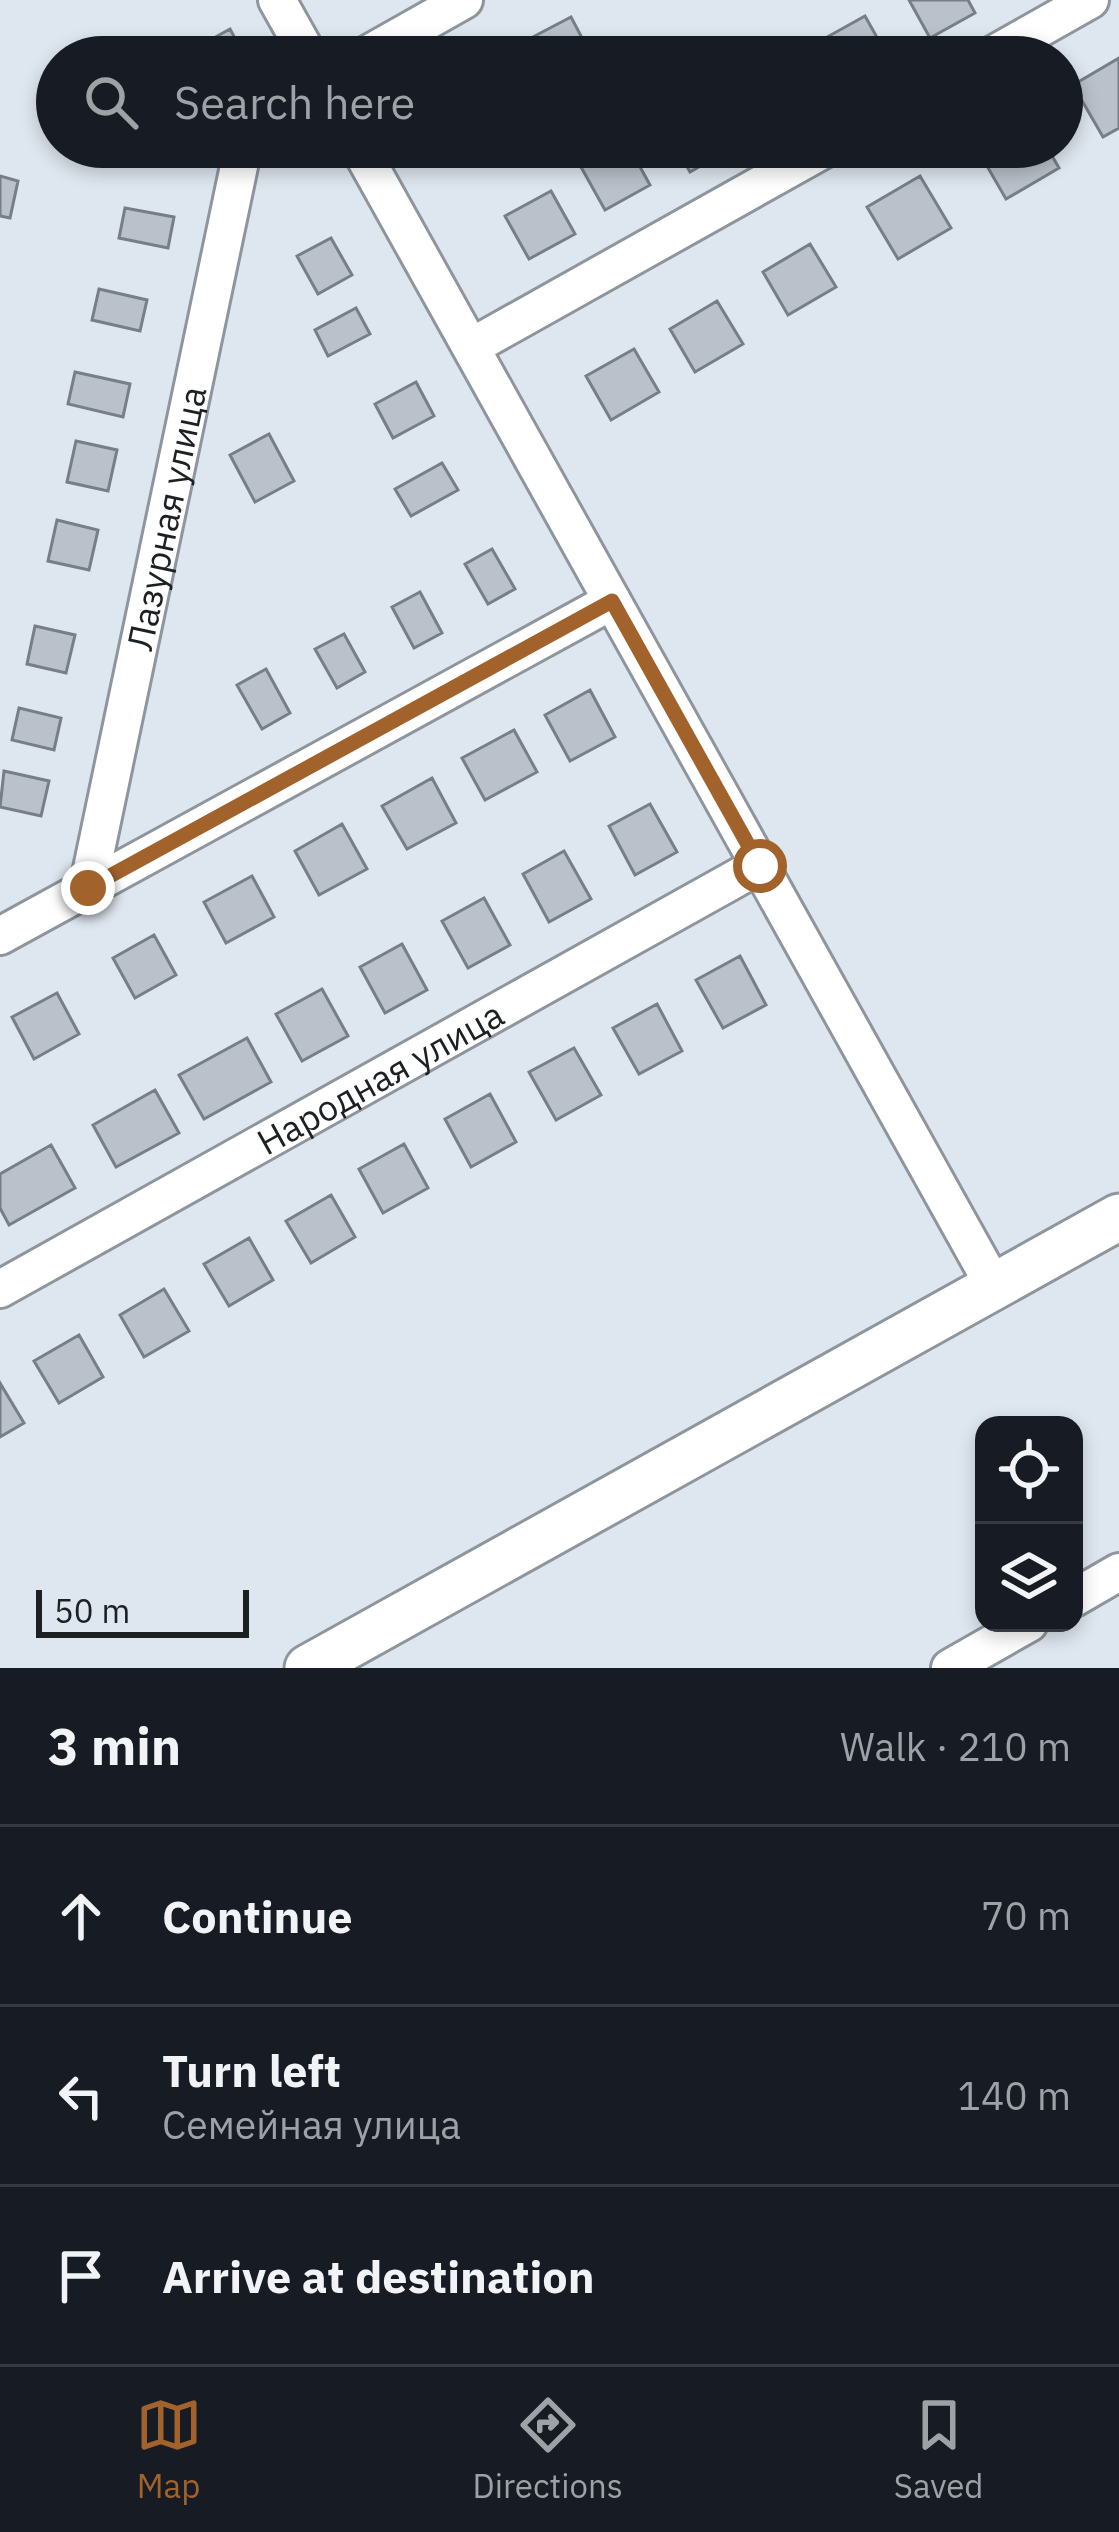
<!DOCTYPE html>
<meta charset="utf-8">
<style>
:root{--surface:#171b24;--page:#242831;--text:#f1f3f6;--muted:#9ea1a6;--line:#363941;--accent:#a2622c}
body{margin:0;font-family:"IBM Plex Sans",sans-serif;background:var(--page);color:var(--text)}
.controls{position:absolute;right:36px;bottom:36px;display:grid;overflow:hidden;border-radius:24px;box-shadow:0 6px 18px #0003}
.controls button{width:108px;height:108px;display:grid;place-items:center;padding:0;border:0;border-bottom:3px solid var(--line);background:var(--surface);color:var(--text);font:60px sans-serif}
.scale{position:absolute;left:36px;bottom:30px;width:213px;box-sizing:border-box;padding-left:12px;border:6px solid #1d2023;border-top:0;font-size:33px;line-height:42px;white-space:nowrap;color:#1d2023;-webkit-text-stroke:9px #dee6ef;paint-order:stroke}
.stop{position:absolute;width:36px;height:36px;margin:-27px;border:9px solid #a2622c;border-radius:50%;background:#fff}
.stop.end{background:#a2622c;border-color:#fff;box-shadow:0 3px 12px #0008}
.list{margin:0;padding:0;list-style:none}
h2{display:flex;justify-content:space-between;align-items:center;height:156px;margin:0;padding:0 48px;font-size:51px}
h2 small{font-size:39px;font-weight:400;color:var(--muted)}
.list li{display:grid;grid-template-columns:78px 1fr auto;gap:36px;align-items:center;box-sizing:border-box;height:180px;padding:0 48px;border-top:3px solid var(--line)}
.list b{display:block;font-size:45px;white-space:nowrap}
.list p{margin:0;font-size:39px;white-space:nowrap;color:var(--muted)}
.list em{font-size:39px;font-style:normal;color:var(--muted)}
.icon{flex:none;width:66px;height:66px;fill:none;stroke:currentColor;stroke-width:2;stroke-linecap:round;stroke-linejoin:round}
.map{position:relative;flex:none;width:1119px;height:1668px;overflow:hidden}
.search{position:absolute;background:var(--surface);box-shadow:0 6px 18px #0003;left:36px;right:36px;top:36px;height:132px;display:flex;align-items:center;gap:30px;box-sizing:border-box;padding:0 42px;border-radius:66px;color:var(--muted);font-size:45px}
.sheet{height:696px;background:var(--surface)}
nav{display:flex;justify-content:space-around;align-items:center;box-sizing:border-box;height:168px;border-top:3px solid var(--line);background:var(--surface);font-size:33px;color:var(--muted)}
nav a{display:grid;justify-items:center;gap:6px}
nav .on{color:var(--accent)}
.map>svg:first-child{display:block}
</style>
<div class="map">
<svg width="1119" height="1668" viewBox="0 0 1119 1668">
<rect width="100%" height="100%" fill="#dee6ef"/>
<path fill="#bac1ca" stroke="#777e86" stroke-width="3" d="M909 0H968L975 13 930 38Z
M865 16 888 57H829L820 41Z
M571 17 592 57H539L529 39Z
M230 29 245 57H196L192 50Z
M1119 58V128L1103 137 1073 85Z
M618 147H629L650 185 605 210 581 167Z
M676 147H734L690 172Z
M976 147H1047L1059 168 1006 199Z
M0 176 18 181 10 218 0 216Z
M920 176 951 228 898 259 867 207Z
M551 191 575 234 529 259 505 216Z
M125 208 174 217 168 248 119 238Z
M331 238 352 275 318 294 297 256Z
M810 244 836 287 788 315 763 272Z
M99 289 147 300 140 331 92 320Z
M717 301 743 344 695 372 670 329Z
M356 308 370 334 328 356 315 330Z
M634 349 659 392 611 420 586 376Z
M75 372 130 384 123 417 68 404Z
M416 382 434 416 393 438 375 404Z
M269 434 294 481 255 502 230 455Z
M76 441 117 450 108 491 67 482Z
M442 463 458 490 411 516 395 489Z
M57 520 98 530 89 570 48 561Z
M492 549 515 589 488 604 465 564Z
M420 592 442 633 414 648 392 607Z
M35 626 75 635 66 673 27 664Z
M344 634 365 672 337 688 315 649Z
M266 669 290 713 262 729 237 685Z
M590 690 615 737 570 761 545 715Z
M19 708 61 718 54 750 12 740Z
M514 730 537 772 485 800 462 758Z
M4 771 49 781 41 816 0 807Z
M432 778 456 823 407 849 382 806Z
M650 804 677 852 635 875 609 826Z
M342 824 367 869 319 895 295 851Z
M564 851 591 899 549 922 523 874Z
M252 876 274 917 226 943 204 902Z
M484 898 510 945 468 968 442 921Z
M154 935 176 975 135 998 113 958Z
M402 944 427 990 385 1013 360 967Z
M740 956 766 1005 723 1028 696 980Z
M322 989 348 1036 302 1061 276 1014Z
M57 993 79 1034 34 1059 12 1017Z
M657 1004 682 1051 639 1074 613 1028Z
M247 1038 271 1082 204 1119 179 1075Z
M574 1048 601 1095 556 1120 529 1072Z
M155 1090 179 1133 116 1167 93 1125Z
M490 1094 516 1142 471 1167 445 1119Z
M404 1144 428 1188 383 1213 359 1169Z
M51 1145 75 1188 9 1225 0 1208V1174Z
M331 1195 355 1237 311 1263 286 1221Z
M249 1238 273 1280 229 1306 204 1264Z
M164 1289 189 1331 144 1357 120 1315Z
M79 1335 103 1377 59 1403 34 1361Z
M0 1383 24 1423 0 1437Z"/>
<g fill="none" stroke-linecap="round" stroke-linejoin="round">
<defs>
<g id="minor">
<path d="M277 0 309 57"/>
<path d="M363 57 464 0"/>
<path d="M989 57 1090 0"/>
<path d="M359 147 994 1286"/>
<path d="M471 347 828 147"/>
<path id="s1" d="M88 888 243 147"/>
<path d="M0 936 612 601"/>
<path id="s2" d="M0 1289 760 865"/>
<path d="M1074 1598 1119 1572"/>
<path d="M950 1668 1029 1623"/>
</g>
<path id="major" d="M308 1668 1119 1217"/>
</defs>
<use href="#minor" stroke="#8e959d" stroke-width="42"/>
<use href="#major" stroke="#8e959d" stroke-width="51"/>
<use href="#minor" stroke="#fff" stroke-width="36"/>
<use href="#major" stroke="#fff" stroke-width="45"/>
</g>
<g fill="none" stroke-linecap="round" stroke-linejoin="round">
<path stroke="#a2622c" stroke-width="15" d="M88 888 612 601 760 866"/>
</g>
<g text-anchor="middle" dominant-baseline="central" stroke-width="10" stroke-linejoin="round" paint-order="stroke">
<g font-size="36" fill="#1d2023" stroke="#dee6ef">
<text stroke="none"><textPath href="#s1" startOffset="378">Лазурная улица</textPath></text>
<text stroke="none"><textPath href="#s2" startOffset="435">Народная улица</textPath></text>
</g>
</g>
</svg>
<div class="controls">
<button><svg class="icon" aria-label="locate" viewBox="0 0 24 24"><circle cx="12" cy="12" r="6"/><path d="M12 2v4M12 18v4M2 12h4M18 12h4"/></svg></button>
<button><svg class="icon" aria-label="layers" viewBox="0 0 24 24"><path d="M12 4l9 5-9 5-9-5zM3 14l9 5 9-5"/></svg></button>
</div>
<div class="scale">50 m</div>
<div class="stop" style="left:760px;top:866px"></div>
<div class="stop end" style="left:88px;top:888px"></div>
<div class="search"><svg class="icon" aria-label="search" viewBox="0 0 24 24"><circle cx="10" cy="10" r="6"/><path d="M15 15l6 6"/></svg>Search here</div>
</div>
<section class="sheet">
<h2>3 min<small>Walk · 210 m</small></h2>
<ul class="list">
<li><svg class="icon" aria-label="ahead" viewBox="0 0 24 24"><path d="M12 20V5M6 11l6-6 6 6"/></svg><div><b>Continue</b></div><em>70 m</em></li>
<li><svg class="icon" aria-label="left" viewBox="0 0 24 24"><path d="M17 20v-9H6M10 6l-5 5 5 5"/></svg><div><b>Turn left</b><p>Семейная улица</p></div><em>140 m</em></li>
<li><svg class="icon" aria-label="arrive" viewBox="0 0 24 24"><path d="M6 21V4h12l-3 4 3 4H6"/></svg><div><b>Arrive at destination</b></div></li>
</ul>
</section>
<nav>
<a class="on"><svg class="icon" aria-label="map" viewBox="0 0 24 24"><path d="M3 6l6-2 6 2 6-2v14l-6 2-6-2-6 2zM9 4v14M15 6v14"/></svg>Map</a>
<a><svg class="icon" aria-label="directions" viewBox="0 0 24 24"><path d="M12 3l9 9-9 9-9-9zM9 14v-3h6M13 9l2 2-2 2"/></svg>Directions</a>
<a><svg class="icon" aria-label="saved" viewBox="0 0 24 24"><path d="M7 4h10v16l-5-4-5 4z"/></svg>Saved</a>
</nav>
